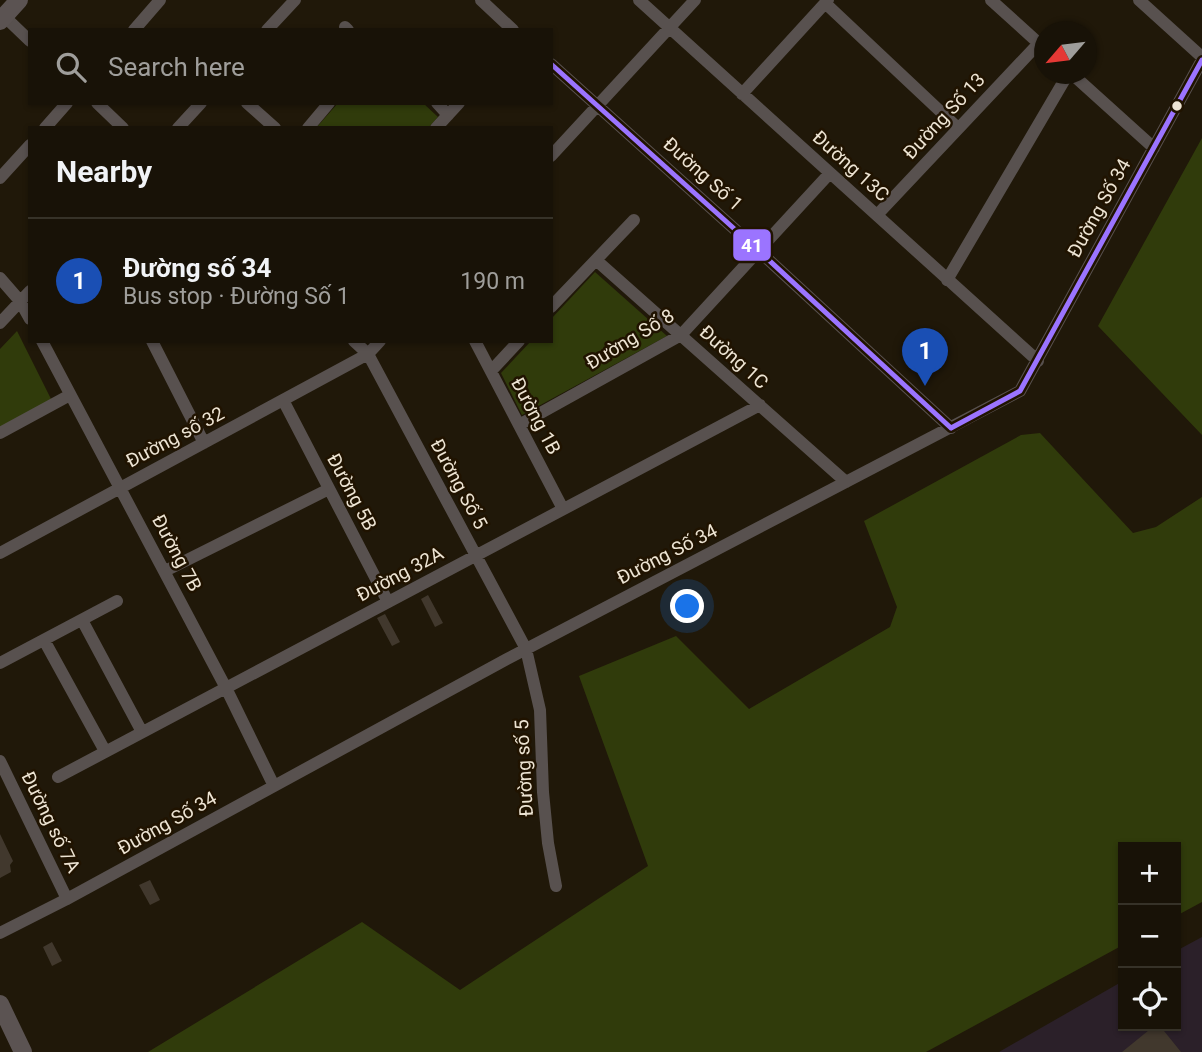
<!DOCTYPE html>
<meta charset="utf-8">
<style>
:root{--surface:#181207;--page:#252015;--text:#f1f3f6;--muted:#9f9e9b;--line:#363228;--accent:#a59d8c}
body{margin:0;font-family:Roboto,sans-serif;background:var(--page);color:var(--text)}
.controls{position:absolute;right:21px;bottom:21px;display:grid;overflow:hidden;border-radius:0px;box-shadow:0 2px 5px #0004}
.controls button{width:63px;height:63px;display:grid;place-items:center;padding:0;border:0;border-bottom:2px solid var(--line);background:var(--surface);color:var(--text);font:35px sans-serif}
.compass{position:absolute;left:1034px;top:21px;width:63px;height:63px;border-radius:50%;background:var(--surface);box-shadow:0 2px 5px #0004;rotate:242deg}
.you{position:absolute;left:688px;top:607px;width:24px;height:24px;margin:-18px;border:5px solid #fff;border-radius:50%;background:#1a73e8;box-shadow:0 0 0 10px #1a73e833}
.badge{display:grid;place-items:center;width:46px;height:46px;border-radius:50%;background:var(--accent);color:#fff;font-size:23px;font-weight:700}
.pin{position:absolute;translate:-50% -58px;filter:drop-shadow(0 2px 4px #0008)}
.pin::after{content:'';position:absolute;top:37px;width:24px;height:21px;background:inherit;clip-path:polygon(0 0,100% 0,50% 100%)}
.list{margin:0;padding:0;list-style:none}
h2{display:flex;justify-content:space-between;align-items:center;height:91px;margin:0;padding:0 28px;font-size:30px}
h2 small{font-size:23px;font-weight:400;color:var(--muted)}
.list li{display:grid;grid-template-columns:46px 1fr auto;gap:21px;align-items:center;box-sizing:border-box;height:126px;padding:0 28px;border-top:2px solid var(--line)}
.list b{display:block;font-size:26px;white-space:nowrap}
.list p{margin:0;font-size:23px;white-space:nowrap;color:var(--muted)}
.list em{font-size:23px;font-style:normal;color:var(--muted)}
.icon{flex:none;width:38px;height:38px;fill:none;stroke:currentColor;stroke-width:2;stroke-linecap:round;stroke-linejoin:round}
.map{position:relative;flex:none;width:1202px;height:1052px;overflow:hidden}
.search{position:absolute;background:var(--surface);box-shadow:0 2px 5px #0004;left:28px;top:28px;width:525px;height:77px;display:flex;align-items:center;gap:18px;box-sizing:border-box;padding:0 24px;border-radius:0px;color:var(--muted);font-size:26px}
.panel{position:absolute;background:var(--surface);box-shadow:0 2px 5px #0004;left:28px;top:126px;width:525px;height:217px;border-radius:0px}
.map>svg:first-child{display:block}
</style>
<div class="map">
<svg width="1202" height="1052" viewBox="0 0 1202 1052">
<rect width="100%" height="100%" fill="#201809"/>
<path fill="#2b2029" d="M1202 937V1052H999L1123 981V1026H1176V951Z"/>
<path fill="#303b0b" d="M338 103H423L438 117 428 128H316Z
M1202 138V435L1098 326Z
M595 272 667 336 522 415 501 373 531 341H551V319Z
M17 331 52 401 0 430V349Z
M1040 433 1133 533 1156 527 1202 497V902L1176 916V847H1123V945L926 1052H148L362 922 460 990 648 866 579 676 676 636 749 709 890 627 897 607 864 521 1021 435Z"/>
<path fill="#41382d" d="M428 595 443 623 435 627 421 599Z
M385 614 400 642 392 646 377 618Z
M0 834 13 861 10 865 11 872 0 878Z
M150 880 160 900 150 905 139 885Z
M52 942 62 961 52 966 43 947Z
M1154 1026H1160L1181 1052H1122Z"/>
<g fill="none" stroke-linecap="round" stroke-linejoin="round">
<path stroke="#58514f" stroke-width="12" d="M481 0 513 30
M639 0 1038 361
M991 0 1044 48
M1139 0 1202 57
M825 3 958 128
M4 16 30 41
M345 27 348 30
M134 30 160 0
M267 30 295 0
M551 64 759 251 951 428
M1072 74 1154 148
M742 94 828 0
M97 103 123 128
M247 103 275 128
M437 103 448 115
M45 128 67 103
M178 128 201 103
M308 128 329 103
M436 128 459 103
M551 156 695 0
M0 178 30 145
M877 215 1039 43
M596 260 846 482
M0 278 20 301 30 319
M947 280 1068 74
M551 307 634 220
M0 323 30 291
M42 341 226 688 274 786
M152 341 204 443
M354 341 368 354 526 649 540 710 543 792 548 843 556 886
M475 341 563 509
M491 371 519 341
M283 400 388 602
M519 425 681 335 830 173
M0 433 70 395
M0 553 368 354 380 341
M165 571 329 489
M82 620 142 732
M44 640 105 751
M0 663 117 601
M0 761 67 899
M58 777 760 405
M0 933 67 899 507 659 1020 391 1202 60"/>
<path stroke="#5b5352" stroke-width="18" d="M0 21 19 0
M0 1004 23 1052"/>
<defs>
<path id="bus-1" d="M551 64 759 251 951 428
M951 428 1020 391 1202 60"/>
</defs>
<use href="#bus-1" stroke="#201300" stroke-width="10"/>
<use href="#bus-1" stroke="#9b74ff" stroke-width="5"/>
</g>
<circle fill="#ede4d3" stroke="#201300" stroke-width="2.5" cx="1177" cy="106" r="6"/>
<g text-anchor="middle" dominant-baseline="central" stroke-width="5" stroke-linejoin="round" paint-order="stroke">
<g font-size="19" fill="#ede4d3" stroke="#201300">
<text transform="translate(944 116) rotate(-47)">Đường Số 13</text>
<text transform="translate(851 166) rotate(42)">Đường 13C</text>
<text transform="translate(703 174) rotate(42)">Đường Số 1</text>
<text transform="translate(1099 208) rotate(-61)">Đường Số 34</text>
<text transform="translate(630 339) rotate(-31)">Đường Số 8</text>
<text transform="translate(734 357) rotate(42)">Đường 1C</text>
<text transform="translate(536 416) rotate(62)">Đường 1B</text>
<text transform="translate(175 437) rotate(-28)">Đường số 32</text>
<text transform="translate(459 484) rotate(62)">Đường Số 5</text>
<text transform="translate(352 492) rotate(62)">Đường 5B</text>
<text transform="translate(177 553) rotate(62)">Đường 7B</text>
<text transform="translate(667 554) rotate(-27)">Đường Số 34</text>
<text transform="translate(400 574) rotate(-28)">Đường 32A</text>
<text transform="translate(524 768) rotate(-93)">Đường số 5</text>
<text transform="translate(51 822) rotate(64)">Đường số 7A</text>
<text transform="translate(167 823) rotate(-29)">Đường Số 34</text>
</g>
</g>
<rect stroke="#201300" stroke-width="2.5" x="732" y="228" width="40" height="34" rx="7" fill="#9b74ff"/>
<g font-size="19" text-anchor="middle" font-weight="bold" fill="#fff">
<text x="752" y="252">41</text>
</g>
</svg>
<div class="controls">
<button>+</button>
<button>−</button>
<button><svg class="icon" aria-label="locate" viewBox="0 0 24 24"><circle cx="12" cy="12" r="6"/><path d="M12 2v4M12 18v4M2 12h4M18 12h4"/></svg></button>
</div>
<svg class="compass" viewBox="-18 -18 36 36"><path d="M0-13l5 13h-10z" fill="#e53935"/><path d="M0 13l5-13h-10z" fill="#9f9e9b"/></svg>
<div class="you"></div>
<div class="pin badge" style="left:925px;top:386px;background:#1a4fb4">1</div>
<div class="search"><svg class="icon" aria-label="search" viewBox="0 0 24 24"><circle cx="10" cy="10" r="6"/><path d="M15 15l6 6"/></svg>Search here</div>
<section class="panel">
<h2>Nearby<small></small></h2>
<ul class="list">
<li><span class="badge" style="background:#1a4fb4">1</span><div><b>Đường số 34</b><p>Bus stop · Đường Số 1</p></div><em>190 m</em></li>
</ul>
</section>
</div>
